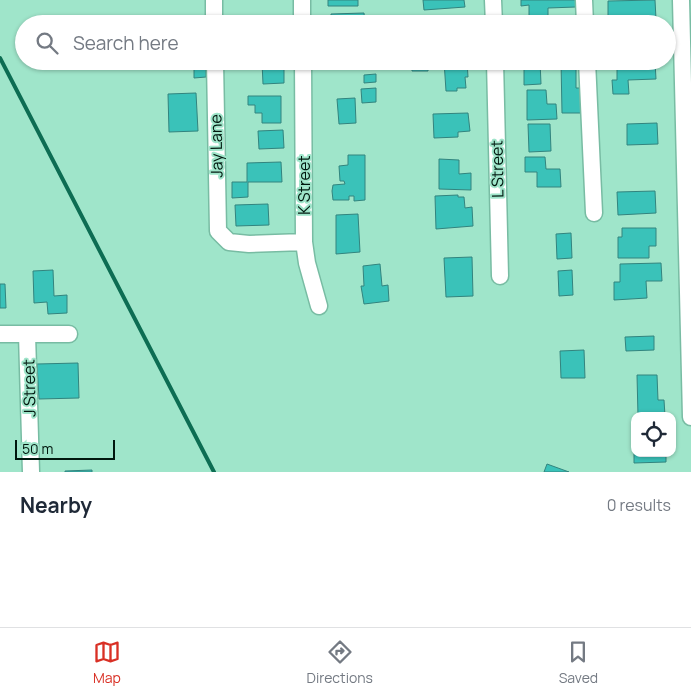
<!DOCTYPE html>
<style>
:root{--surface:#fff;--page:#f6f6f7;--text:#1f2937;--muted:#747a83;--line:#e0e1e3;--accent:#d93025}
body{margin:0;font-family:Manrope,sans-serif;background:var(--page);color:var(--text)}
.controls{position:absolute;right:15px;bottom:15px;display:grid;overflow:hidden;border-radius:10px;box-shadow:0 1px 4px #0004}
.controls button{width:45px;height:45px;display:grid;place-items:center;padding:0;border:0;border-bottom:1px solid var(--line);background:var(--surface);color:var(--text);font:25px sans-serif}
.scale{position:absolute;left:15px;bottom:12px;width:100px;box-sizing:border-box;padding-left:5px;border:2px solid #00170e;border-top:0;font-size:14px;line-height:18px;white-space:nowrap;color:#00170e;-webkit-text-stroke:4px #9fe5ca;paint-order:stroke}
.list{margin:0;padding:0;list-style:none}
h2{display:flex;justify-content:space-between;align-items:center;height:65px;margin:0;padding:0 20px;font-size:21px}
h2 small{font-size:16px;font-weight:400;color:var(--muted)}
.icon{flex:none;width:28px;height:28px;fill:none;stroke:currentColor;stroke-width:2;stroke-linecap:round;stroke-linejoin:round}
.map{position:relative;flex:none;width:691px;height:472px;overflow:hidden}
.search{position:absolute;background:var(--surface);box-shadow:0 1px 4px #0004;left:15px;right:15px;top:15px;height:55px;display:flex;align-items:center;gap:12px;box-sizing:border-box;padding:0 18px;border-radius:28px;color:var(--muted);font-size:19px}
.sheet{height:155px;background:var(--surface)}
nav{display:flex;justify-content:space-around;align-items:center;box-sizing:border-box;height:70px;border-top:1px solid var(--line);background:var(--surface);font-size:14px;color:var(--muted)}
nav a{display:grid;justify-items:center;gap:2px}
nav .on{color:var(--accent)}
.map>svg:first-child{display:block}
</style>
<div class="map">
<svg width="691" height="472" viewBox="0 0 691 472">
<rect width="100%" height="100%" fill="#9fe5ca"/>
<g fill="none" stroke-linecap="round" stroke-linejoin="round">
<path stroke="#0d6d53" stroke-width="4" d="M0 58 214 472"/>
</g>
<path fill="#3ac2b9" stroke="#32847e" d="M328 0H358V6H328Z
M423 0H464L465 7 424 10Z
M521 0H576V7L548 8V19H529V5L521 6Z
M655 0 656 19 608 21V1Z
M364 13 365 24H331V14Z
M175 17H202V24H176Z
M280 18V24H264V19Z
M576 22V24H522V23Z
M194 61H206V77L194 78Z
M241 61H284V83L263 84 262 62H251V67H242Z
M326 61H337L338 66H327Z
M355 61H373L374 67 355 68Z
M412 61H428V71H412Z
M444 61H467L468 77H465L466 88H457V91H446Z
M524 61H540L541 84 524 85Z
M561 61H576V88H580L581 113H562Z
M655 62 656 79 628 80 629 94H613L612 80H617V63Z
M376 74V82L364 83V75Z
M376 88V102L362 103 361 89Z
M527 90H546L547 104H556L557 119 527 120Z
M196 93 198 131 169 132 168 94Z
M248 96H281V123H262V113H255V105H248Z
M355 98 356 123 339 124 337 99Z
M468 113 470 131 458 132V137L434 138 433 114Z
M657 123 658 144 627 145V124Z
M528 124H550L551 151 529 152Z
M283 130 284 148 259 149 258 131Z
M348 155H365V200L354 201V196H349V200H333L332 191 333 185 345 184 344 181H340L339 166 348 165Z
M525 157H545L546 169H560L561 187H537V172H525Z
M439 159 459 160V174L471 173V190L439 189Z
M281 162 282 182H248V197L232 198V182H247V163Z
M655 191 656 213 618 215 617 192Z
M458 195V197H464L465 208 472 207 473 226 436 229 435 196Z
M268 204 269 225 236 226 235 205Z
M358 214 360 252 336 254V215Z
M622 228H656V246H649V258H618V237H622Z
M571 233 572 258 557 259 556 234Z
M472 257 473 296 446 297 444 258Z
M661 263 662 281H646L647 298 614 300V282H620V264Z
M380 264 382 286 388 285 389 301 364 304 361 286H364L363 266Z
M53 270 54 296 67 295V313L48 314 47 302 34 303 33 271Z
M572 270 573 295 559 296 558 271Z
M0 284H5L6 308H0Z
M654 336V350L626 351 625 337Z
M584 350 585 378H561L560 351Z
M78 363 79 398 39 399 37 364Z
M637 375H657L658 400H664L665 416H638Z
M634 442 635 453H666V462L634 463Z
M547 464 569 472H544Z
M92 470V472H65V471Z"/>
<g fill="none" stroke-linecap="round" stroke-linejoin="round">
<defs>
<path id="minor" d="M214 0V24
M302 0V24
M493 0 494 24
M584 0 585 24
M681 0 691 417
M215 61 218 231 229 242 249 244 304 242
M303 61 304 242 307 263 319 306
M495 61 500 276
M587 61 594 213
M0 334H69
M27 334 31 472"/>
</defs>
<use href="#minor" stroke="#78bca3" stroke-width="19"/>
<use href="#minor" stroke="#fff" stroke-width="16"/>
</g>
<g text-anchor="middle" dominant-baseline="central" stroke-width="4" stroke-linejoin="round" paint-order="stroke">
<g font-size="16" fill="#00170e" stroke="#9fe5ca">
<text transform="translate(216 146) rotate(-91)">Jay Lane</text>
<text transform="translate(497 169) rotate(-91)">L Street</text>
<text transform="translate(304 185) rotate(-90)">K Street</text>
<text transform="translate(29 388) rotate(-91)">J Street</text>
</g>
</g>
</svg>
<div class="controls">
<button><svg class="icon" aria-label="locate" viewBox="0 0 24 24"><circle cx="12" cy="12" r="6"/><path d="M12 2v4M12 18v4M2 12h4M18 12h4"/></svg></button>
</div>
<div class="scale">50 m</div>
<div class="search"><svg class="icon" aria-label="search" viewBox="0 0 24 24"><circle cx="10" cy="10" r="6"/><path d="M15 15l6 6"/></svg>Search here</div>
</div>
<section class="sheet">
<h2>Nearby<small>0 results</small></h2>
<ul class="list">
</ul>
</section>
<nav>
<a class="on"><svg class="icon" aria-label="map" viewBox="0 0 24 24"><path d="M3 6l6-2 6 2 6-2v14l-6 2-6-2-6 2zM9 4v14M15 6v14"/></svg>Map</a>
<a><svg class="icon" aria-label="directions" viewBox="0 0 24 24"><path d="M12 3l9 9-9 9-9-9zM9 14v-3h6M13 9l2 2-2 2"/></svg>Directions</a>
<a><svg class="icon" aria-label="saved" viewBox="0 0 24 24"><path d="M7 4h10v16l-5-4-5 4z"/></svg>Saved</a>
</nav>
